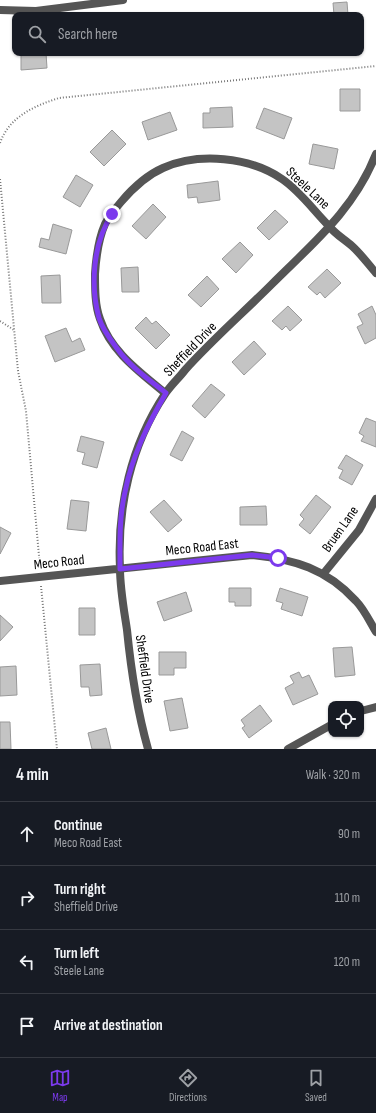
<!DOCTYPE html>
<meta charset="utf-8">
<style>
:root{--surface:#171b24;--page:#20242c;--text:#f1f3f6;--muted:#9ea1a6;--line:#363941;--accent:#7c3aed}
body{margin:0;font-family:"Sofia Sans Condensed",sans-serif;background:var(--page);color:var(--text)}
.controls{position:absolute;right:12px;bottom:12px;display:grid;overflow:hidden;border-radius:8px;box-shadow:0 1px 3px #0004}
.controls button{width:36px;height:36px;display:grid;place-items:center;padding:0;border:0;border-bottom:1px solid var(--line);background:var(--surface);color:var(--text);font:20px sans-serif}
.stop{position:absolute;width:12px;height:12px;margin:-9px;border:3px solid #7c3aed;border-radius:50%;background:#fff}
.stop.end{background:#7c3aed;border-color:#fff;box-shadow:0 1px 4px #0008}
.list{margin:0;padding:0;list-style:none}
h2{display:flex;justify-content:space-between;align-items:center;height:52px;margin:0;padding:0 16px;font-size:17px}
h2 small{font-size:13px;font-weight:400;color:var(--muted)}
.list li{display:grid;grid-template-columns:26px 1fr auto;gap:12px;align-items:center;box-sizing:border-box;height:64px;padding:0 16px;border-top:1px solid var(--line)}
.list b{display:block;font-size:15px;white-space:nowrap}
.list p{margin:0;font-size:13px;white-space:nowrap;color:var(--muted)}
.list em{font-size:13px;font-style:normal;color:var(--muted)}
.icon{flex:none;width:22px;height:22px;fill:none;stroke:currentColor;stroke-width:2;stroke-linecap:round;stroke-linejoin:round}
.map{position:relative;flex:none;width:376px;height:749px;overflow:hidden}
.search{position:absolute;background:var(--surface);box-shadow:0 1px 3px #0004;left:12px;right:12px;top:12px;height:44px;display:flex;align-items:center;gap:10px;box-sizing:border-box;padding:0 14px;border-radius:8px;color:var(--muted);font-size:15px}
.sheet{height:308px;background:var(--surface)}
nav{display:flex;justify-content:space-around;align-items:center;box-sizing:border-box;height:56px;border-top:1px solid var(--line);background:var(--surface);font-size:11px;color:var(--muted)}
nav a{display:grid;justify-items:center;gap:2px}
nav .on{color:var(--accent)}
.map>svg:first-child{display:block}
</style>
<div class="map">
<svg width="376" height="749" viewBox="0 0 376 749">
<rect width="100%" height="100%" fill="#fff"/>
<path fill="#c4c4c4" stroke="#999" d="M347 2 348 15H334L333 3Z
M21 53H46L47 68 21 70Z
M340 89H360V111H340Z
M232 107 233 127 203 128V113H210V108Z
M264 108 292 118 284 139 256 128Z
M170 112 177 130 148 140 142 122Z
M112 130 126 144 104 166 90 152Z
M313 144 338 149 334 169 309 164Z
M76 175 93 185 80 207 63 197Z
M218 181 220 200 198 203 197 197 188 198 187 185Z
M153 204 166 217 146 239 132 226Z
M275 210 288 222 269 240 257 228Z
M53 224 72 230 66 254 39 247 41 238 49 240Z
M240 242 253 255 236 273 222 259Z
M138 267 139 292H122L121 268Z
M327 269 341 283 325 298 320 292 317 295 308 287Z
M60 275 61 303H42L41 276Z
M207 276 219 289 201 307 188 295Z
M288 306 302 320 290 331 286 326 282 330 272 321Z
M372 306 376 315V338L365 344 357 327 363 324 358 314Z
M146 317 152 324 156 321 170 335 156 349 135 328Z
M66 328 72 342 80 338 85 350 55 362 45 336Z
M254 341 266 354 244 375 232 362Z
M211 384 225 395 205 418 192 406Z
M366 418 376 422V447L361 441 364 436 359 433Z
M182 431 194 438 182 461 170 455Z
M81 436 104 442 97 468 82 464 85 453 77 451Z
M346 455 363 465 352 485 339 478 343 470 338 468Z
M316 495 331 507 310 534 299 525 304 519 300 515Z
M71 500 89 502 86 531 67 529Z
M164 500 182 520 168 532 150 512Z
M266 506 267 525H240V507Z
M0 527 11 533 0 554Z
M229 588H251V606H235V602H229Z
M280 588 308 597 302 616 281 609 283 603 276 601Z
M186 592 192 611 164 621 157 602Z
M79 608H95V635H79Z
M0 615 13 627 0 641Z
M352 647 355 675 335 677 333 648Z
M159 652H186V668H174V675H159Z
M100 664 102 695 90 696 89 687H81L80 665Z
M16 666 17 695 0 696V667Z
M299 672 302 678 309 675 318 694 293 705 285 688 294 683 290 676Z
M182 698 188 728 170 731 164 701Z
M260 705 272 721 249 738 242 728 245 726 241 720Z
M0 722H10L11 749H0Z
M106 728 111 749H92L88 733Z"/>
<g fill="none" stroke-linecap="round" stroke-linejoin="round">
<path stroke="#777" stroke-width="2" stroke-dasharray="1 2" stroke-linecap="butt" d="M0 143C9 117 34 106 59 98L376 66
M0 179 18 371 26 411 40 567
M0 321 14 330
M41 586 57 749"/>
<path stroke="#555" stroke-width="8" d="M0 10 36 11 123 0
M165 393C140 372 111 352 100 319 95 306 95 289 95 274 96 258 98 240 105 224 109 216 115 209 121 202 132 189 147 175 163 168 199 152 250 157 282 179 300 191 314 211 329 226 335 234 344 239 352 246 361 254 368 264 376 273
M324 573 359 530 376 499
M0 581 252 555C294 559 327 569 356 601 364 609 370 622 376 632
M361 711 376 707
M148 749C137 710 131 670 127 630 124 610 120 589 120 568 117 507 131 445 165 394 171 385 179 378 185 370 212 340 243 313 271 285 313 243 354 210 376 154
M288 749 331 725"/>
</g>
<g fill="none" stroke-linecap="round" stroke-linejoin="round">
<path stroke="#7c3aed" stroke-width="5" d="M112 214C93 243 90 285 99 318 102 328 110 339 116 347 129 366 148 379 166 393 148 424 132 456 125 492 119 517 120 543 120 569L252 555 278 558"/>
</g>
<g text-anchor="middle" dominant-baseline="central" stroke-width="3" stroke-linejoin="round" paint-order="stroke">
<g font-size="14" fill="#000" stroke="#fff">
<text transform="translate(308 188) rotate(43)">Steele Lane</text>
<text transform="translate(190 349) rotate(-46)">Sheffield Drive</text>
<text transform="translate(340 529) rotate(-55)">Bruen Lane</text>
<text transform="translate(202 547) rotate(-6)">Meco Road East</text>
<text transform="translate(59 562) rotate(-6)">Meco Road</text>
<text transform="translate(145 669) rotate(82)">Sheffield Drive</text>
</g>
</g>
</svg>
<div class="controls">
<button><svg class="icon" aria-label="locate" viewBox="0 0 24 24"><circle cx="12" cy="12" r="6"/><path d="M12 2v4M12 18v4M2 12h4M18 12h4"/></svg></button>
</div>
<div class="stop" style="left:278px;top:558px"></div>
<div class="stop end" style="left:112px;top:214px"></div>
<div class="search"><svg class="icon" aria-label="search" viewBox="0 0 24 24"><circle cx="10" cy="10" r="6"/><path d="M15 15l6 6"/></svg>Search here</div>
</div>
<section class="sheet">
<h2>4 min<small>Walk · 320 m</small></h2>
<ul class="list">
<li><svg class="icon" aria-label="ahead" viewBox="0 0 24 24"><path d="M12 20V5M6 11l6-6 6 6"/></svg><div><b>Continue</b><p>Meco Road East</p></div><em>90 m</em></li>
<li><svg class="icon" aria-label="right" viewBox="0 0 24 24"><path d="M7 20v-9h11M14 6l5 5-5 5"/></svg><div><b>Turn right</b><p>Sheffield Drive</p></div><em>110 m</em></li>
<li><svg class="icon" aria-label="left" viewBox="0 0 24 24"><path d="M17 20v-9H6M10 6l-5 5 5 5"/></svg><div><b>Turn left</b><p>Steele Lane</p></div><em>120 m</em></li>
<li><svg class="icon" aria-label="arrive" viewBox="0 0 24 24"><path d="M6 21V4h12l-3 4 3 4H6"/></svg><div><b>Arrive at destination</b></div></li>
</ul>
</section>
<nav>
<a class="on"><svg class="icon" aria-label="map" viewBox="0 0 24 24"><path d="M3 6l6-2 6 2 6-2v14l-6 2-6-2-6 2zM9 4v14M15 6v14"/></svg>Map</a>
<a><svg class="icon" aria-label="directions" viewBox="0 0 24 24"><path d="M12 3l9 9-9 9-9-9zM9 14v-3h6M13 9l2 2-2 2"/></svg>Directions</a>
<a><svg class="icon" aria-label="saved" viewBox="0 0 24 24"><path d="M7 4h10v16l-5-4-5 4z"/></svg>Saved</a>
</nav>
